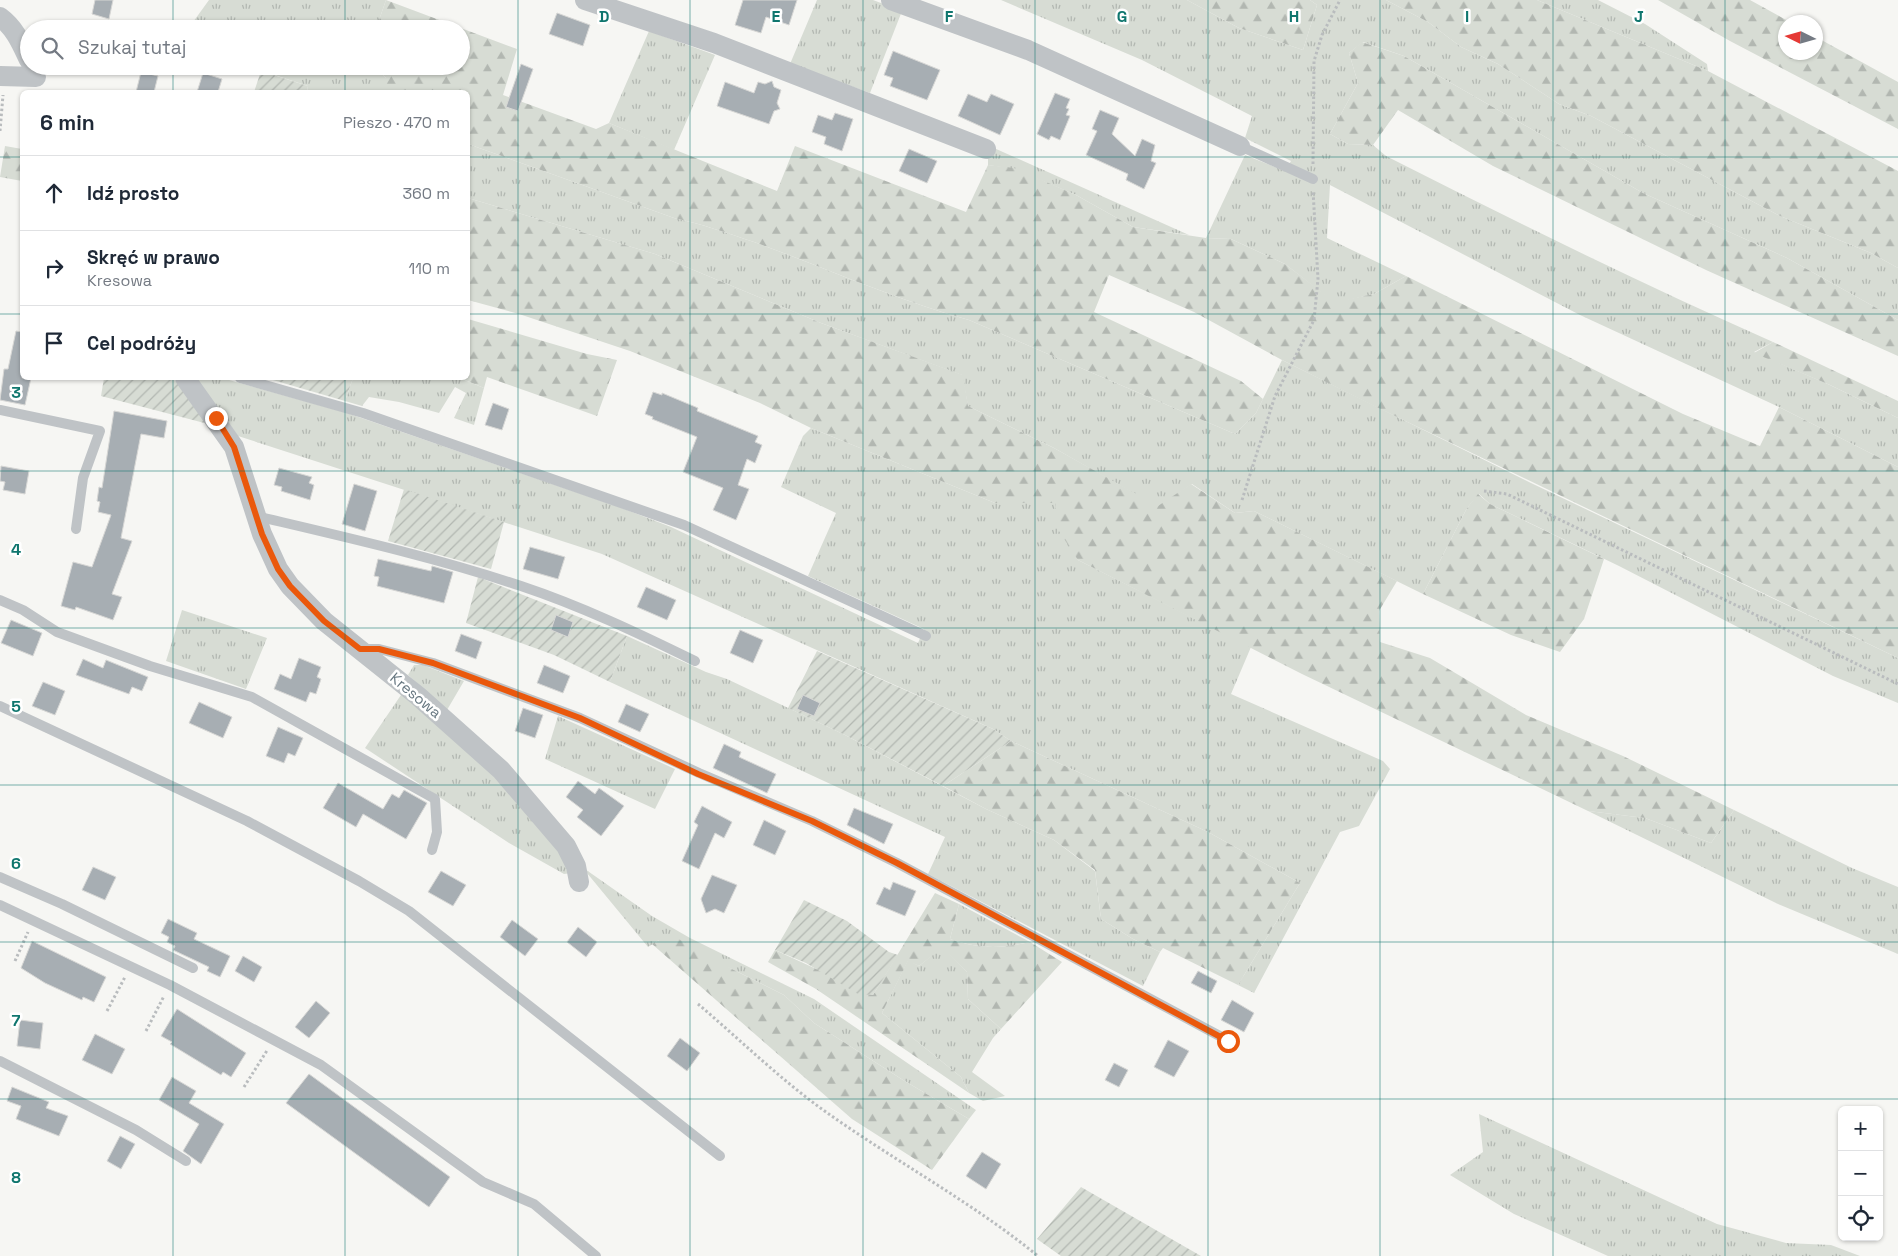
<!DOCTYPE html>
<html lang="pl">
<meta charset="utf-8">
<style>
:root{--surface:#fff;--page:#f2f2f3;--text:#1f2937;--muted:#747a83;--line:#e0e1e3}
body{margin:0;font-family:"Space Grotesk",sans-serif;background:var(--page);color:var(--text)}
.controls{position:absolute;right:15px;bottom:15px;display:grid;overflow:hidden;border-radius:8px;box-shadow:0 1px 4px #0004}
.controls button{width:45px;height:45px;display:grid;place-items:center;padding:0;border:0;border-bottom:1px solid var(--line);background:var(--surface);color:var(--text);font:25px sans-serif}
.compass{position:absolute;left:1778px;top:15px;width:45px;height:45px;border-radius:50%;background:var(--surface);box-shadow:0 1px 4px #0004;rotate:275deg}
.stop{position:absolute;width:15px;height:15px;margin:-11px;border:4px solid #ea580c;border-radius:50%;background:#fff}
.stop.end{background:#ea580c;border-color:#fff;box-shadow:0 1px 5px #0008}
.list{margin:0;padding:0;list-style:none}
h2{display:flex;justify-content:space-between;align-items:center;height:65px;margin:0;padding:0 20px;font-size:21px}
h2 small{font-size:16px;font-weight:400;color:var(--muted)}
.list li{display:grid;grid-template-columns:32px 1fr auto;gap:15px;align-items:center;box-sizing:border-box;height:75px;padding:0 20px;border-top:1px solid var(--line)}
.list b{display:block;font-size:19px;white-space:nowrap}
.list p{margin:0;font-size:16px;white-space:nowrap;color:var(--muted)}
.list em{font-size:16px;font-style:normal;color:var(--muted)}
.icon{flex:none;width:28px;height:28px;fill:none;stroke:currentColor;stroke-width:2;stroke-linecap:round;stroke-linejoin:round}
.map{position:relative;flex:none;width:1898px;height:1256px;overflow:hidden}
.search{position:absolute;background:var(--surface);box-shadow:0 1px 4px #0004;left:20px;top:20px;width:450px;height:55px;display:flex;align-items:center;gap:12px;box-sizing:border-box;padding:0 18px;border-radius:28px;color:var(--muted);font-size:19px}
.panel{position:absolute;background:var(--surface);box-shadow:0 1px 4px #0004;left:20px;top:90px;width:450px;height:290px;border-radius:8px}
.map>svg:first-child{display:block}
</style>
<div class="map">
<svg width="1898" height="1256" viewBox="0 0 1898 1256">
<defs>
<pattern id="grass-tufts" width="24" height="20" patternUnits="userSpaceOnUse" patternTransform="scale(1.25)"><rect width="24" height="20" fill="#d7dcd4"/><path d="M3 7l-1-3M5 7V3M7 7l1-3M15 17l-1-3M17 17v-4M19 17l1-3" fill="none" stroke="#b2b7b1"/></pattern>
<pattern id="forest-firs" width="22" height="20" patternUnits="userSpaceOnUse" patternTransform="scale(1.25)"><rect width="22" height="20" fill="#d7dcd4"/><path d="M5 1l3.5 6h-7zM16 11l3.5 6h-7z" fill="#b2b7b1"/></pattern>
<pattern id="garden-furrows" width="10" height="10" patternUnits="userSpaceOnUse" patternTransform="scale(1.25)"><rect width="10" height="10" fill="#d7dcd4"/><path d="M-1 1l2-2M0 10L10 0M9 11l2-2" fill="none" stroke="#b2b7b1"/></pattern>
</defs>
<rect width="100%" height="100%" fill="#f6f6f3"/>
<path fill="url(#grass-tufts)" d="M209 0H386L376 29H188Z
M817 0H873L902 11 870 93 790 64Z
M1001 0H1187L1239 28 1303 50 1317 5 1310 0H1386L1428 22 1461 47 1498 64 1559 104 1591 116 1780 216 1871 253 1898 268V320L1787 258 1643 193 1404 56 1363 42 1349 53 1358 83 1330 134 1348 144 1373 145 1386 156C1514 221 1642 284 1773 342L1754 352 1830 385 1898 418V467L1779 407 1580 315 1330 185 1327 238 1406 276 1374 294 1335 303 1285 264 1231 239 1206 238 1245 155 1285 171 1291 161 1245 138 1252 116 1142 60Z
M1537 0H1598L1645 24 1707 64 1708 71Z
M649 31 715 55 674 150 609 123Z
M247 66H374L386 78V92H307L308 86Z
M468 144 674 218C702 224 727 233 754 242 826 268 896 300 969 320L1235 434 1256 413 1282 360 1531 483 1898 658V703L1833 676 1619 566 1490 504 1479 494 1467 508 1423 594 1254 511 1235 513 1192 484 1158 507 1054 448 968 406 962 375 821 323 655 254 468 198Z
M994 148 1189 235 1133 227 1076 195 1014 169 988 165V158Z
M195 378H222L347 413 619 507 671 527 918 643 924 629 808 576 836 513 781 487 803 436 811 428 995 503H1056L1078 560 1251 647 1231 694 1383 761 1390 769 1359 826 1340 832 1254 993 1238 985 1300 883 1208 832 1011 741 993 729 602 554 238 436Z
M353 378H460L484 388 474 425 454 418 466 393 455 387 439 413 399 402 369 397 362 406 345 401Z
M182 610 267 638 246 689 166 661Z
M627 636 706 672 727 679 845 735 986 809 1054 840 1095 871 1101 919 1133 939 1160 952 1143 986 928 874 945 837 610 682Z
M414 665H423L464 681 447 710 408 675Z
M403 692 450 728 542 826 572 873 564 874 509 843 365 748Z
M558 716 675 769 655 809 545 759Z
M1734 810 1852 868 1898 887V954L1778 904 1588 811 1645 818 1711 843Z
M582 867 652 916 690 938 814 999 976 1110 969 1119 903 1080 814 1023 784 995 732 969 659 940 648 947Z
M959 904 1030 942C999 949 980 949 950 939Z
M942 947 967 972 968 999 1001 1029 993 1038 972 1072 1005 1096 983 1101 969 1093 961 1077 882 1013 908 960 919 966Z
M1479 1114 1717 1224 1786 1243 1831 1245 1860 1256H1608L1514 1214 1450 1175 1483 1152Z"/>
<path fill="url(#forest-firs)" d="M386 0 517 49 503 95 596 129 609 123 777 191 795 146 966 212 988 165 1014 168 1076 195 1133 227 1206 238 1231 239 1285 264 1335 302 1374 294 1406 276 1683 414 1760 446 1779 407 1898 467V658L1370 404 1282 360 1194 312 1109 275 1094 312 1241 381 1263 399 1256 413 1235 434 969 320C896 300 826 268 754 242 727 233 702 224 674 218L468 144V92H386V78L374 66H461V29H376Z
M1187 0H1310L1317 5 1303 50 1239 28Z
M1386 0H1537L1708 71 1898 171V268L1871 253 1780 216 1591 116 1559 104 1498 64 1461 47 1428 22Z
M1658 0H1750L1790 22H1786V52H1816V37L1898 82V129L1730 41Z
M1362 42 1404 56 1643 193 1787 258 1898 320V356L1706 270 1493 166 1398 110 1373 145 1348 144 1330 134 1358 83 1349 53Z
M5 146 22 149V181L0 177Z
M468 198 655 254 821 323 963 375 968 406 1054 448 1158 506 1191 484 1235 513 1254 511 1397 581 1379 611 1380 642 1430 658 1526 715 1623 756 1734 810 1711 843 1645 818 1588 811 1302 674 1078 560 1053 522 1056 503H995L811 428 760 403 630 351 519 314 468 300Z
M468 319 587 354 617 360 597 416 487 377 484 388 460 378H468Z
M1773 342 1898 401V418L1830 385 1754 353Z
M1478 494 1490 504 1604 559 1584 619 1560 652 1511 635 1423 594 1467 508Z
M1011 741 1208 832 1300 883 1238 985 1163 948 1160 952 1133 939 1101 919 1095 870 1054 840 986 809 943 786Z
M935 893 959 904 950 939C980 949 999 949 1030 942L1062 962 1001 1029 968 999 967 972 942 948 919 966 908 961 882 1013 961 1077 969 1093 816 989 768 962 775 950 873 995Z
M670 934 732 969 784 995 814 1023 903 1080 969 1119 932 1170 852 1119 652 944Z"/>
<path fill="url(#garden-furrows)" d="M261 71 308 86 307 92H254Z
M104 378H173L212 425 101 396Z
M266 378H353L345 401Z
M404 489 504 522 491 569 388 541Z
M478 577 627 636 610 682 554 655 466 623Z
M817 651 993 729 1011 741 943 786 845 735 788 708Z
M804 900 847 921 889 952 898 955 873 995 858 994 806 963 775 950Z
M1081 1187 1201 1256H1061L1037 1239Z"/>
<path fill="#a7aeb3" stroke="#d7d7d5" d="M95 0H113L109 19 92 14Z
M743 0H797L789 25 766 17 761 33 735 25Z
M557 13 590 25 583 46 549 34Z
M893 51 940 70 927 100 890 86 893 78 884 75Z
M521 64 533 69 518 111 506 107Z
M141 72 158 76 154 92H136Z
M203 73 222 79 218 92H197Z
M772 81 774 87 781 90 777 103 780 109 774 111 769 124 717 106 725 82 754 93 758 82 765 84Z
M1055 93 1070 99 1066 108 1069 109 1066 115 1070 116 1060 140 1051 136 1049 140 1037 134Z
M968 94 987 102 991 94 1014 104 1000 135 958 116Z
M1100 110 1119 118 1112 134 1135 156 1142 139 1155 145 1151 161 1156 163 1144 189 1126 180 1128 174 1086 155 1097 131 1092 129Z
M835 113 853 119 842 151 824 144 826 137 812 132 818 115 832 120Z
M909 149 937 161 927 183 899 171Z
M16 331 22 332V378H31L25 405 0 400 4 369H8Z
M653 392 662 395V393L698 408 697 411 758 436 755 442 762 445 755 463 747 459 738 485 749 489 736 520 713 510 723 488 683 472 697 437 652 419 653 417 645 414Z
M493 403 509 409 502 430 485 425Z
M114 411 167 421 164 438 141 434 121 538 132 541 112 594 122 597 113 620 76 607 75 610 61 606 73 562 92 567 111 515 98 512 100 502 97 501 99 487 102 488Z
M1 466 29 471 25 494 3 490 5 482 0 481Z
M279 468 312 477 309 483 314 485 310 500 281 491 282 487 274 485Z
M354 484 377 491 365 531 342 524Z
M530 547 565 557 558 579 523 569Z
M378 559 431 571 432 566 453 572 444 603 377 586 379 577 374 576Z
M646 587 676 600 667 620 637 607Z
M556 615 573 622 568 637 551 630Z
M11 620 42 633 33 656 1 643Z
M740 630 763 640 753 663 730 653Z
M461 634 482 642 476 659 455 651Z
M299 658 321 667 317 677 321 679 316 694 310 692 306 702 274 689 280 674 291 679Z
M83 659 103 668 106 660 148 677 142 691 132 687 129 694 76 675Z
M544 665 570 676 563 693 537 683Z
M43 682 65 691 55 715 32 706Z
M803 695 820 703 814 716 797 709Z
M199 702 232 717 223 738 189 723Z
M626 704 649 714 640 732 618 722Z
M523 708 543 715 535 738 515 731Z
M278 727 303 738 295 756 288 753 284 763 266 756Z
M724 744 741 752 739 757 776 774 767 793 713 768Z
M578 781 595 794 599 788 624 806 601 836 577 817 583 810 566 797Z
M338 783 383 809 392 794 399 798 404 790 427 803 406 839 363 814 356 827 323 808Z
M702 806 732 822 724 838 715 833 699 869 682 861 698 825 694 822Z
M854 808 893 824 884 844 847 825Z
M764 820 786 831 775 855 753 845Z
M93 867 116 877 105 900 82 890Z
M441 871 466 885 453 906 428 892Z
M712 875 737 885 724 913 715 909 706 913 701 899Z
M893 882 916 891 905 916 876 904 884 887 890 890Z
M168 919 197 933 194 939 230 956 220 977 207 971 209 967 173 950 175 946 167 942 169 937 161 933Z
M512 920 538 939 525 956 500 937Z
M578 927 597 942 586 957 567 942Z
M32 941 106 977 94 1002 83 997 82 1000 45 983 21 968Z
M243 956 262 967 254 982 235 971Z
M1198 971 1217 981 1211 993 1191 983Z
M1232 1000 1254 1013 1244 1032 1221 1020Z
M316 1001 330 1013 309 1038 295 1027Z
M177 1009 246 1053 231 1077 223 1072 221 1075 170 1044 172 1042 161 1036Z
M20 1020 43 1023 40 1049 17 1046Z
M95 1034 125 1049 112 1074 82 1060Z
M680 1038 700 1053 687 1071 667 1056Z
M1168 1040 1189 1051 1174 1077 1154 1067Z
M1114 1063 1128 1070 1119 1087 1105 1080Z
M309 1074 450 1177 429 1207 286 1103Z
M172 1077 196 1091 189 1103 224 1124 201 1164 183 1151 199 1124 159 1100Z
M12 1087 49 1102 46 1108 68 1116 59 1136 16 1119 21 1106 7 1101Z
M120 1136 135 1144 121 1169 107 1161Z
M982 1152 1001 1164 986 1189 966 1176Z"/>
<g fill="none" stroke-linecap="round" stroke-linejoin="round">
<path stroke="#b9bcbe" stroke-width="3" stroke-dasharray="2.5 2.5" stroke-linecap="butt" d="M0 131 3 95
M1313 164 1314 61 1322 35 1340 0
M1484 491 1507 494 1898 684
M1242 500 1275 396 1314 320 1318 279 1313 190
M15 961 28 932
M698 1004C738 1038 777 1076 819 1107 891 1159 969 1200 1038 1256
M107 1011 125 977
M146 1031 164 996
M244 1087 268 1049"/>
<path stroke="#bfc3c6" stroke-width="10" d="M1240 146 1313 179
M240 378 363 413 684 525 926 636
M0 410 100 431 83 478 76 529
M256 516C345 537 434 557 521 586 581 606 638 633 695 661
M0 600 23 610 57 632 150 666 252 697 435 799 437 832 432 850
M363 649H379L433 663 580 718 699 773 812 821 897 863 1229 1041
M0 706 247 821 359 881 409 911 720 1156
M0 877 62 904 193 968
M0 905 170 985 321 1065 483 1182 534 1204 596 1256
M0 1061 136 1130 186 1161"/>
<path stroke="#bfc3c6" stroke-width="20" d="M585 0 714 43 986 149
M891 0 1028 50 1240 146
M0 17C15 28 21 43 29 60
M0 76 36 77
M185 378 234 447 262 534 278 569 290 586 324 621 418 696 501 770 566 846 576 866 579 882"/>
</g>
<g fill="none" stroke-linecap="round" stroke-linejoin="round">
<path stroke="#ea580c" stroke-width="6" d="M216 418 234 447 262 534 278 569 290 586 324 621 360 649H379L433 663 580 718 698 774 812 821 897 863 1228 1041"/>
</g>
<path fill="none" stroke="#0f766e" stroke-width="1" stroke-opacity="0.55" d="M173 0V29M345 0V29M518 0V1256M690 0V1256M863 0V1256M1035 0V1256M1208 0V1256M1380 0V1256M1553 0V1256M1725 0V1256M173 66V92M345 66V92M0 157H22M468 157H1898M0 314H22M468 314H1898M173 378V1256M345 378V1256M0 471H1898M0 628H1898M0 785H1898M0 942H1898M0 1099H1898"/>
<g text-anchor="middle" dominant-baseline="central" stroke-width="5" stroke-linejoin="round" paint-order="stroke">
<g font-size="15" fill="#677781" stroke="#fff">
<text transform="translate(416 695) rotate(40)">Kresowa</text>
</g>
</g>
<g font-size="16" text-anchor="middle" font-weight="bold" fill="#0f766e" stroke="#fff" stroke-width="5" stroke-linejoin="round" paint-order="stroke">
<text x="604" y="22">D</text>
<text x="776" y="22">E</text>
<text x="949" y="22">F</text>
<text x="1122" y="22">G</text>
<text x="1294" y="22">H</text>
<text x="1467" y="22">I</text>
<text x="1639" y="22">J</text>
<text x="16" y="398">3</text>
<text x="16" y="555">4</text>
<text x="16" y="712">5</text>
<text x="16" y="869">6</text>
<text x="16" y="1026">7</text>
<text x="16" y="1183">8</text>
</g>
</svg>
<div class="controls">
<button>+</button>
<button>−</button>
<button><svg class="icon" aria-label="locate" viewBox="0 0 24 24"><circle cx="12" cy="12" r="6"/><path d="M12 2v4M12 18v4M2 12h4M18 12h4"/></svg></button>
</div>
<svg class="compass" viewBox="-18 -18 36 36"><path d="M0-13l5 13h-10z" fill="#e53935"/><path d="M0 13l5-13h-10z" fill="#747a83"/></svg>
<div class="stop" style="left:1228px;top:1041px"></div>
<div class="stop end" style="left:216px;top:418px"></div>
<div class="search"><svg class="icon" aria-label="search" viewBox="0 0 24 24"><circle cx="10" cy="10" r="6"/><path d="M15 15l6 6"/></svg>Szukaj tutaj</div>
<section class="panel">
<h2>6 min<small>Pieszo · 470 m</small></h2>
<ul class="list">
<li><svg class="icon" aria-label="ahead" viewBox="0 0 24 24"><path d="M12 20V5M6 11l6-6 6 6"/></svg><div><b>Idź prosto</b></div><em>360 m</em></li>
<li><svg class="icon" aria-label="right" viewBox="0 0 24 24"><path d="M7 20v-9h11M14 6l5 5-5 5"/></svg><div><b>Skręć w prawo</b><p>Kresowa</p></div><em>110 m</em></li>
<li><svg class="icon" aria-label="arrive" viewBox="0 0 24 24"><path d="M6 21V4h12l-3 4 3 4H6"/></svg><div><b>Cel podróży</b></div></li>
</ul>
</section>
</div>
